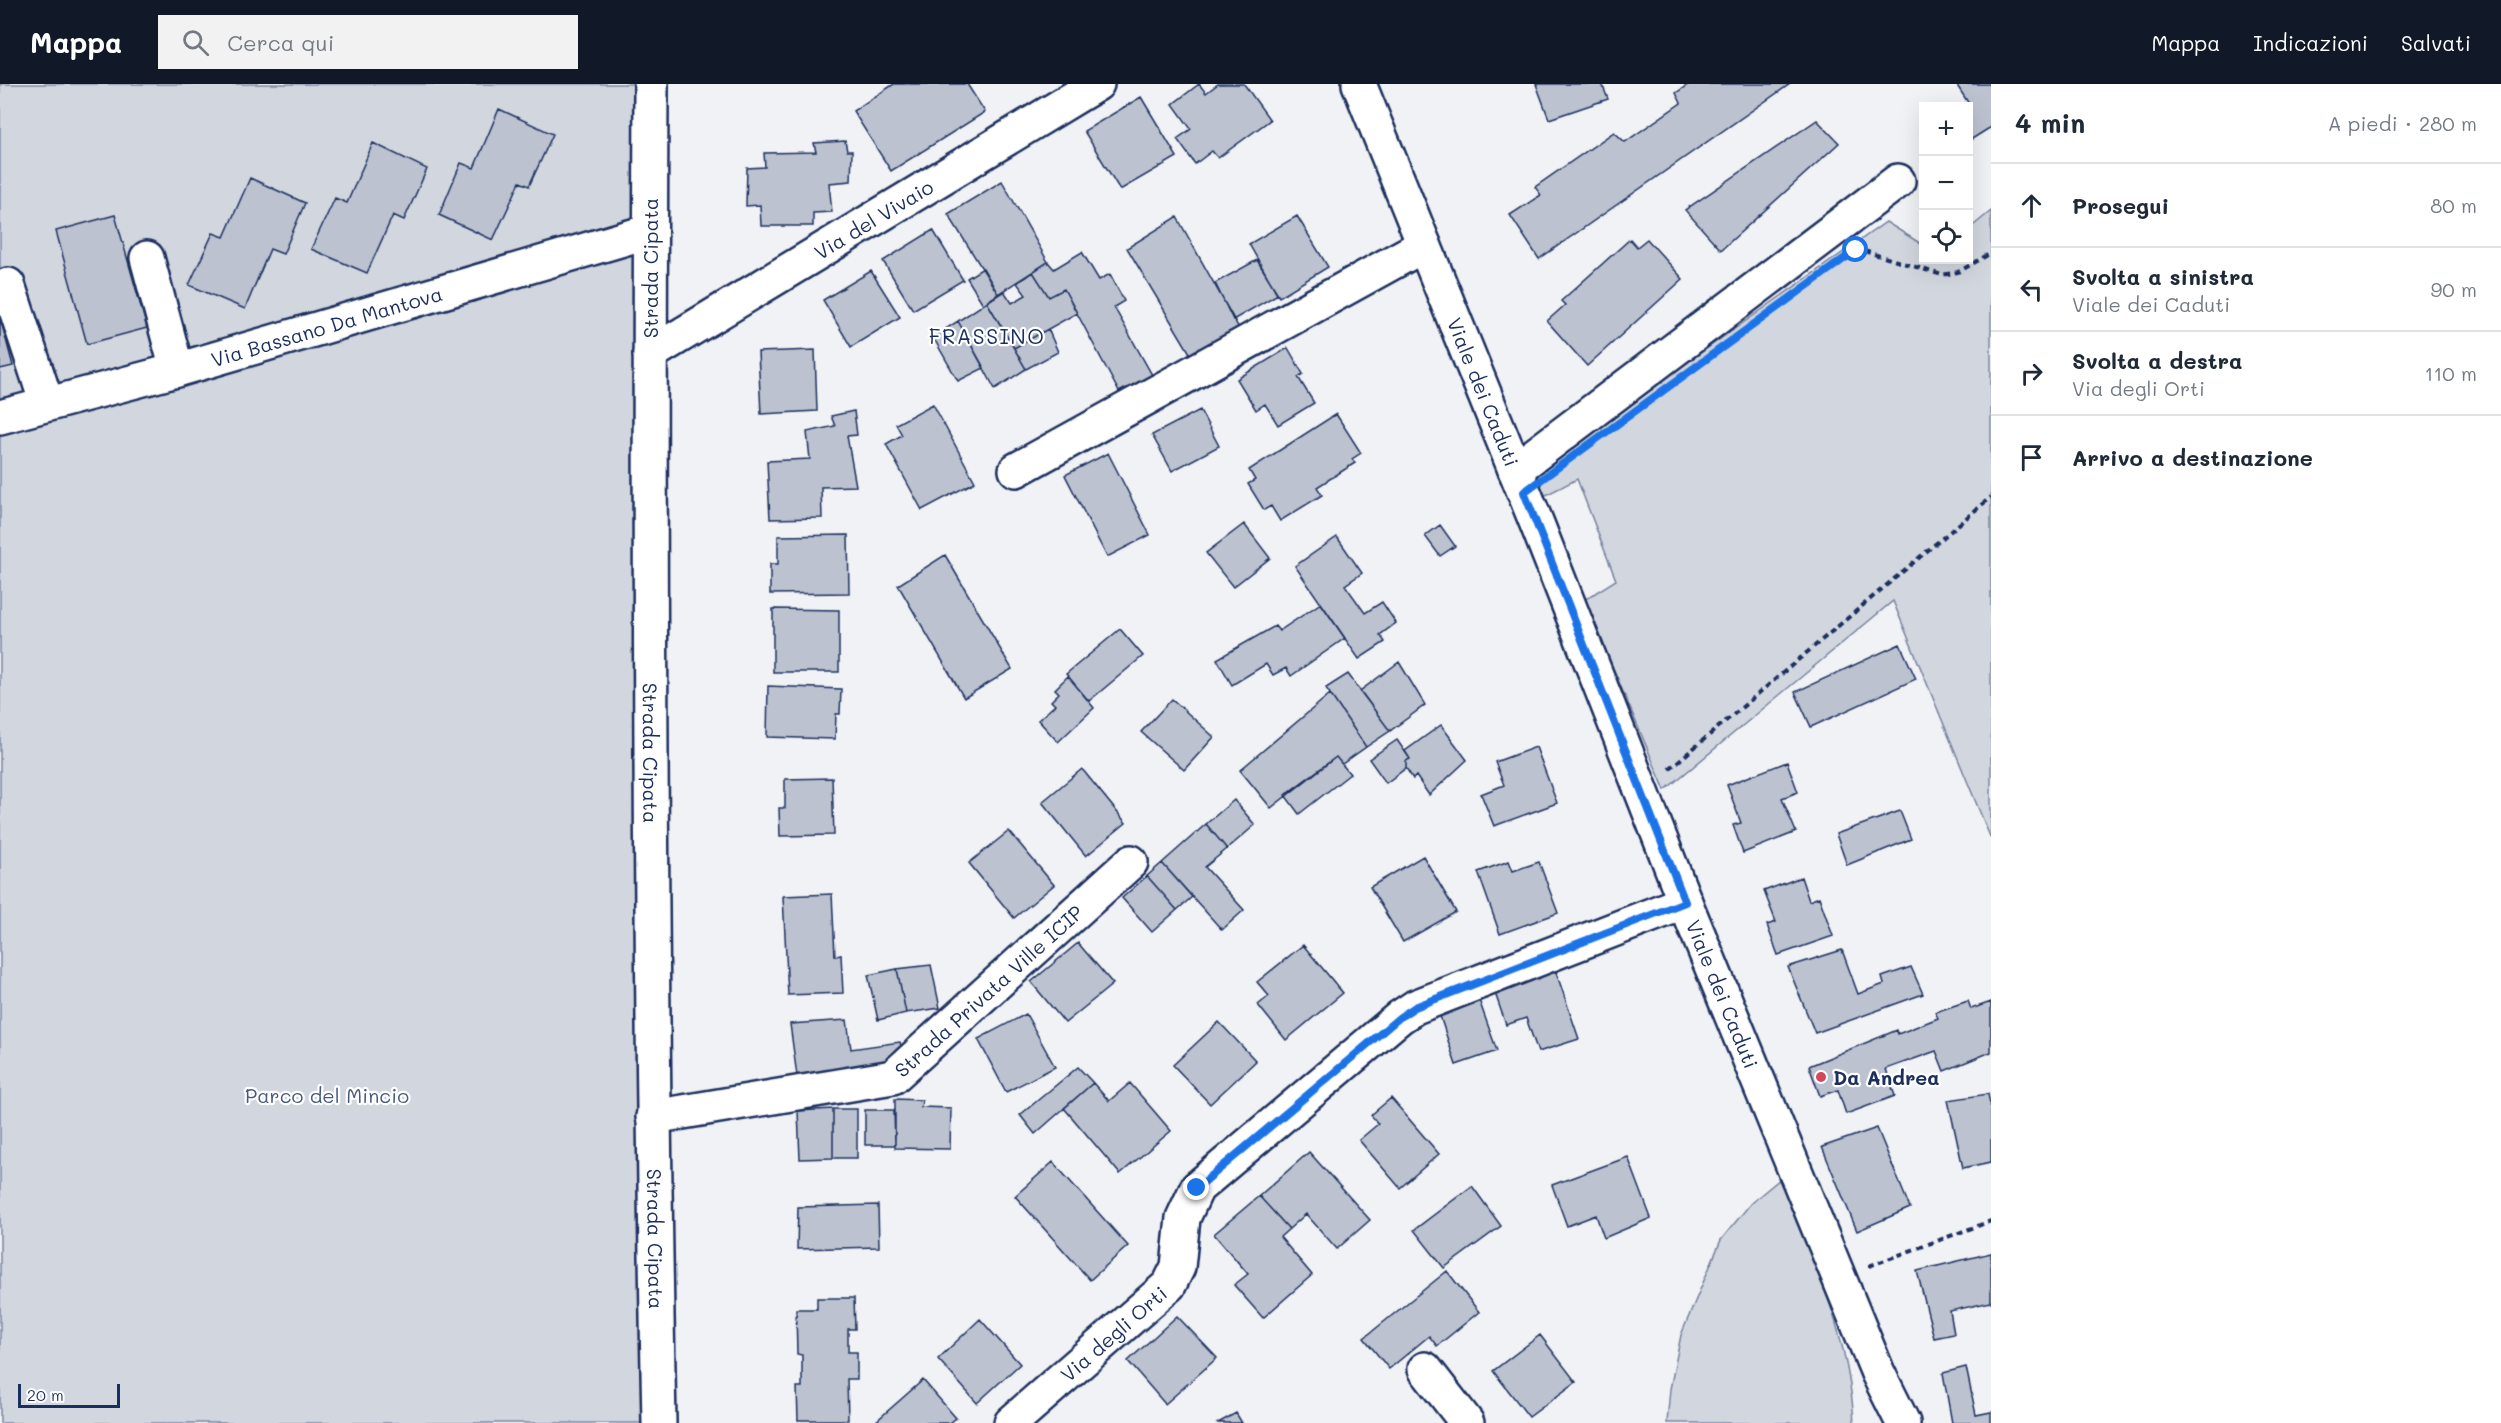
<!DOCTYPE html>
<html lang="it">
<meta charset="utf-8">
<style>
:root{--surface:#fff;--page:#f2f2f3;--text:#1f2937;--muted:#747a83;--line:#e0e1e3;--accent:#111827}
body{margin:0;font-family:Mali,sans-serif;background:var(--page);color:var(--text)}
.controls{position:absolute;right:18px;top:18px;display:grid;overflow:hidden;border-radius:0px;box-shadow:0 6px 24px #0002}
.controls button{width:54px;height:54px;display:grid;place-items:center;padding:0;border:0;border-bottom:2px solid var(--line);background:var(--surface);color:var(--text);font:30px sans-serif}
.scale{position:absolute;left:18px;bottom:15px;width:102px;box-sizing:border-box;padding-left:6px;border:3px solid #1b2f5e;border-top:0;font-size:16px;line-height:21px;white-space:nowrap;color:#1b2f5e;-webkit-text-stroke:4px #fff;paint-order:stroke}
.stop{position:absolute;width:18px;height:18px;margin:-14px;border:4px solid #1a73e8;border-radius:50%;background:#fff}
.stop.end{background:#1a73e8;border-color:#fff;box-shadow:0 2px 6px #0008}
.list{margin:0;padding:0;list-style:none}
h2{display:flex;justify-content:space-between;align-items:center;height:78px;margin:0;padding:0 24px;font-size:26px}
h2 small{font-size:20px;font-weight:400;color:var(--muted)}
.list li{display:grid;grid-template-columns:39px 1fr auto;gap:18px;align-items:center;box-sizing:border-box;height:84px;padding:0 24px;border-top:2px solid var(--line)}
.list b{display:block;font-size:22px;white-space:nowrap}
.list p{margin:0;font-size:20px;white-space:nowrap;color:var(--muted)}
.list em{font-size:20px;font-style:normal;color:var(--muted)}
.icon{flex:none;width:33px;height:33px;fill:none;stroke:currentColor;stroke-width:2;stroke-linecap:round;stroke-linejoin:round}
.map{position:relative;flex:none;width:1991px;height:1339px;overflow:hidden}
header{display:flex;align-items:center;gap:36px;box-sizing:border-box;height:84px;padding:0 30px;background:var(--accent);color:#fff}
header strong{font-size:28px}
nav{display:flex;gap:33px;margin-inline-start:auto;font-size:21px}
.search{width:420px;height:54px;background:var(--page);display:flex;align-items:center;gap:15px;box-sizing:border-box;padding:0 21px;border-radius:0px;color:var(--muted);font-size:22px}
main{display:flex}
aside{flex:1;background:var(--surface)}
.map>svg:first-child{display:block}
</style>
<header>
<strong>Mappa</strong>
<div class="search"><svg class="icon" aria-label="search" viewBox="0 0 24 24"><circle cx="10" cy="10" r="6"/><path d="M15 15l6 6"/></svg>Cerca qui</div>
<nav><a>Mappa</a><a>Indicazioni</a><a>Salvati</a></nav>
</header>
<main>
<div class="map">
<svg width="1991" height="1339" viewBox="0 0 1991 1339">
<rect width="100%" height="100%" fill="#f1f2f5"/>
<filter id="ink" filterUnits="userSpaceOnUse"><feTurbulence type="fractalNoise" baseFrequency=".0167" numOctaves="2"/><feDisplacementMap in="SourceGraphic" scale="12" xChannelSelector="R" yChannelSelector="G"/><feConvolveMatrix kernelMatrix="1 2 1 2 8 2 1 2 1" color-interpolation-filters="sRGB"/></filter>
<g filter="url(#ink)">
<path fill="#d2d6df" stroke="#76829e" stroke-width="1.5" d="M0 0H653L658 1339H0Z
M1991 127V755L1893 517 1665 706 1584 516 1616 496 1577 395 1544 412 1535 386 1886 138 1923 161 1924 176H1968L1969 145Z
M1780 1095C1814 1176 1849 1250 1854 1339H1667L1670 1305 1681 1251 1721 1156 1751 1119Z"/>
<path fill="#bcc2d0" stroke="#1b2f5e" stroke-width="1.5" d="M894 0H967L985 28 891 87 853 27Z
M1199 0 1206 9 1218 0H1244L1270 36 1218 74 1212 67 1195 80 1177 55 1191 45 1173 20Z
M1536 0H1602L1608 15 1549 35Z
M1689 0H1790L1539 175 1510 131 1541 111 1535 103 1614 48 1625 58 1681 19 1676 9Z
M1956 0H1991V43L1972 55 1968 50V22H1964L1969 20Z
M1141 13 1177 73 1120 106 1084 47Z
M499 25 553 50 529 102 520 98 493 156 439 131 461 79 474 84Z
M1817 36 1839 59 1721 166 1685 126Z
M845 57 847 67H852L851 97 829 99 832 128 813 129V142H761L760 121 746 122 747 84 765 83 764 69 816 68 814 59Z
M373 59 427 85 404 136 393 131 367 189 311 165 335 114 347 119Z
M250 94 305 119 283 170 270 165 245 225 189 201 213 149 224 153Z
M1002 97 1048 178 998 210 948 130Z
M115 131 147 244 87 260 56 147Z
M1297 132 1328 183 1279 213 1249 160Z
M1177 133 1241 248 1194 276 1127 164Z
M933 146 963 196 913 226 883 177Z
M1630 155 1637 163 1647 155 1683 195 1587 282 1547 237 1565 221 1561 217Z
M1082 168 1099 196 1110 190 1124 217 1114 223 1152 291 1119 308 1064 205 1049 213 1033 188 1048 178 1054 185Z
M1257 176 1278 210 1233 236 1215 199Z
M983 184 998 210 983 220 967 194Z
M871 187 900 233 851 263 823 216Z
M1033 188 1049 213 1064 205 1077 229 1014 264 987 218 1004 207 1012 219 1026 211 1017 199Z
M987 218 1026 285 995 305 958 237Z
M0 233 13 282 0 285Z
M958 237 984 284 958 297 933 253Z
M1048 245 1058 268 1026 285 1014 264Z
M1288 264 1303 290 1298 293 1314 319 1278 341 1265 320 1256 326 1237 295Z
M815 266 817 327 761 330 758 268Z
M933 320 975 398 922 426 886 360 902 351 896 340Z
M1200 326 1219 362 1172 387 1152 351Z
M854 327 857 351 847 352 856 402 821 403 822 434 770 435 767 377 810 375 807 348 835 342 831 332Z
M1336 330 1361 369 1352 375 1355 379 1317 403 1322 411 1280 437 1271 422 1264 426 1248 400 1255 396 1249 386Z
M1108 369 1150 451 1107 473 1065 391Z
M1244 440 1270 474 1233 503 1206 469Z
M1440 441 1455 462 1440 472 1425 452Z
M848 451 849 509 770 510V480H778V452Z
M1337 453 1362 489 1345 501 1365 529 1382 518 1396 539 1380 551 1385 558 1359 575 1295 482Z
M945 471 1012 585 964 614 898 501Z
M1321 519 1345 554 1291 592 1286 584 1273 591 1266 580 1232 601 1217 575 1275 542 1279 547Z
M773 525 839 526V588H773Z
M1120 545 1143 572 1089 617 1066 590Z
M1900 560 1916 595 1811 643 1795 608Z
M1399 578 1425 621 1390 647 1360 607Z
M1348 590 1390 647 1366 663 1326 604Z
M1068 592 1094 624 1058 658 1038 636 1055 621 1051 617 1059 609 1055 605Z
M768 602 841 605 840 630H836L835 655 767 653Z
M1330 610 1366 663 1342 680 1336 673 1271 724 1240 686Z
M1172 615 1214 653 1184 686 1141 648Z
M1441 641 1467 676 1429 711 1416 692 1413 695 1406 684V677L1410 675 1405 667Z
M1397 656 1410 675 1406 677V684L1386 699 1369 675Z
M1536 663 1557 719 1494 742 1481 710 1504 701 1495 678Z
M1336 673 1350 690 1299 730 1285 711Z
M1787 678 1798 708 1782 714 1796 748 1743 769 1733 741 1741 739 1727 701Z
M1082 685 1126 739 1086 772 1042 718Z
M832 694 834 751 780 752 779 724H785V695Z
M1234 716 1255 741 1227 765 1206 740Z
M1900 727 1911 755 1847 781 1836 750Z
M1206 740 1227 765 1205 783 1244 826 1222 846 1162 779Z
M1009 747 1054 801 1014 834 969 779Z
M1423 772 1456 828 1403 858 1370 803Z
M1509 777 1513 787 1539 778 1558 829 1500 850 1478 788Z
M1162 779 1192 813 1177 826 1147 792Z
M1147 792 1177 826 1152 848 1122 814Z
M1801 793 1809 817 1819 813 1833 852 1778 871 1767 841 1776 838 1764 807Z
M832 810 835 872 841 871 843 909 788 911 783 812Z
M1078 859 1113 900 1065 939 1031 898Z
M1303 861 1343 909 1286 956 1258 921 1269 912 1257 898Z
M1842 866 1858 910 1884 900 1882 893 1911 883 1923 910 1815 949 1788 883Z
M931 881 940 924 906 929 897 885Z
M897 885 906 929 878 936 868 891Z
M1555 885 1579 955 1538 968 1526 934 1506 941 1494 906Z
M1479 916 1497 967 1456 981 1439 929Z
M1968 917 1971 925 1991 918V968L1944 987 1936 967 1886 985 1895 1012 1846 1030 1838 1006 1820 1012 1809 982 1897 946 1898 950 1938 934 1935 928Z
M1026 930 1055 983 1006 1008 978 955Z
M847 936 851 965 900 958 903 969 886 980 797 992 790 940Z
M1219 938 1256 977 1210 1020 1173 981Z
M1078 983 1093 999 1035 1050 1020 1031Z
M1093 999 1109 1017 1130 999 1171 1047 1120 1090 1064 1024Z
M1988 1010 1991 1025V1078L1963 1084 1948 1016Z
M1391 1014 1439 1070 1400 1104 1359 1056 1378 1040 1371 1031Z
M895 1015 922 1016 921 1023 951 1024 950 1065 895 1064Z
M833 1025V1074L800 1075 798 1027Z
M833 1025H857V1074H833Z
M865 1026H894L895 1061H865Z
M1877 1044 1910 1124 1857 1147 1822 1063Z
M1309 1068 1370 1136 1337 1165 1306 1130 1289 1145 1259 1112Z
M1628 1073 1651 1134 1604 1154 1596 1131 1567 1142 1552 1101Z
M1053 1078 1128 1162 1090 1196 1015 1112Z
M1472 1102 1501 1142 1444 1184 1414 1146Z
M1259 1112 1289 1145 1280 1153 1312 1191 1263 1234 1234 1201 1248 1190 1214 1150Z
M878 1121 879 1163 797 1165 798 1123Z
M1991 1169V1218L1950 1227 1954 1250 1934 1254 1917 1187Z
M1447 1187 1479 1228 1437 1262 1429 1252 1389 1285 1364 1254Z
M817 1214H854L855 1245H848V1268H857V1295H847L848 1336H798L797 1303H802V1271L797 1270 796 1225H817Z
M1177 1232 1217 1274 1165 1320 1128 1277Z
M980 1235 1020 1280 977 1319 938 1275Z
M1540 1251 1576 1298 1529 1333 1493 1287Z
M1966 1283 1976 1331 1991 1328V1339H1952L1943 1289Z
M923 1296 956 1334 950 1339H874Z
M1236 1329 1242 1339H1218Z"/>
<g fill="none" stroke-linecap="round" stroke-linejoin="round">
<defs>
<g id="minor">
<path id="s1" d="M651 0C649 446 650 893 659 1339"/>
<path id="s2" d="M1359 0 1537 440 1685 818 1878 1289 1903 1339"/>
<path d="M147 174 177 286"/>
<path d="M8 201 47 320"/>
<path id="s3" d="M650 270 1097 0"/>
<path id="s4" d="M0 333 177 286 650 147"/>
<path d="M1016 386 1424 161"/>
<path d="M1515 386 1898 97"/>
<path id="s5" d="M653 1033 893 993 1131 778"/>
<path d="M1425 1285 1467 1339"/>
<path id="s6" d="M1011 1339 1169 1201 1178 1183 1183 1134 1197 1104 1400 933 1415 923 1685 818"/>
</g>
</defs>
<use href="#minor" stroke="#1b2f5e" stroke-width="38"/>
<path stroke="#1b2f5e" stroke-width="4" stroke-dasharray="6 4.5" stroke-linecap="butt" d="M1864 167 1942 191 1958 188 1991 169
M1669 685 1991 413
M1869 1182 1991 1137"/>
<use href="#minor" stroke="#fff" stroke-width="33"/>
</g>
</g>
<g fill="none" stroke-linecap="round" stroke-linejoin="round" filter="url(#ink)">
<path stroke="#1a73e8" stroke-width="8" d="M1197 1104 1400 933 1415 923 1685 818 1524 408 1856 166"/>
</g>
<circle fill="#d1495b" stroke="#fff" stroke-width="2" cx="1821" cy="993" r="6"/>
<g text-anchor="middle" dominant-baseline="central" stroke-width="4.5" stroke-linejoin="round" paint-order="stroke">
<g font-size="20" fill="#1b2f5e" stroke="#fff">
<text stroke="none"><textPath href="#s3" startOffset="261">Via del Vivaio</textPath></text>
<text transform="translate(650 184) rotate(-90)">Strada Cipata</text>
<text stroke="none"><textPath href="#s4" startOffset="339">Via Bassano Da Mantova</textPath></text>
<text stroke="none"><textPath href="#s2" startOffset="332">Viale dei Caduti</textPath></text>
<text stroke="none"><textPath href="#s1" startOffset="669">Strada Cipata</textPath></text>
<text stroke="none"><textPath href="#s5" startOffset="372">Strada Privata Ville ICIP</textPath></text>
<text stroke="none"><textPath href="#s2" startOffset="980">Viale dei Caduti</textPath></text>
<text stroke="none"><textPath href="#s1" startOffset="1155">Strada Cipata</textPath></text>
<text stroke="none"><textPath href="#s6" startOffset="136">Via degli Orti</textPath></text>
</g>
<g font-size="20" font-weight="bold" fill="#1b2f5e" stroke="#fff" text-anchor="start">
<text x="1833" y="993">Da Andrea</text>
</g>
<g font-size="20" fill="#49597e" stroke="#fff">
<text x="327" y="1011">Parco del Mincio</text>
</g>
<g font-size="21" letter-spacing="1.5" fill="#1b2f5e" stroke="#fff">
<text x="987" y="251">FRASSINO</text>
</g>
</g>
</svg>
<div class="controls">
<button>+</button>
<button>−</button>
<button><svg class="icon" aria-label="locate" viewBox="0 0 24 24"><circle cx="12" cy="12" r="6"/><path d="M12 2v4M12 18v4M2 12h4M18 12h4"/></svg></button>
</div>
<div class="scale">20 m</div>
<div class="stop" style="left:1856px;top:166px"></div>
<div class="stop end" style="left:1197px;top:1104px"></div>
</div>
<aside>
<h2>4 min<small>A piedi · 280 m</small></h2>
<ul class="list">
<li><svg class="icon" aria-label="ahead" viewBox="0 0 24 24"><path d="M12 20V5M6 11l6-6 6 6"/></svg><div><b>Prosegui</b></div><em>80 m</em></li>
<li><svg class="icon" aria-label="left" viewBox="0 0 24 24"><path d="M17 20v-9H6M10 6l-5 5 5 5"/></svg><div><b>Svolta a sinistra</b><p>Viale dei Caduti</p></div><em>90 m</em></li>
<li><svg class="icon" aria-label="right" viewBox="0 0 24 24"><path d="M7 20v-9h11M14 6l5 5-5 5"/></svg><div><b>Svolta a destra</b><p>Via degli Orti</p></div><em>110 m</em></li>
<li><svg class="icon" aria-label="arrive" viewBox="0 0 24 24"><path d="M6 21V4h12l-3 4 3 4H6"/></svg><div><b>Arrivo a destinazione</b></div></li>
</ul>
</aside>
</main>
